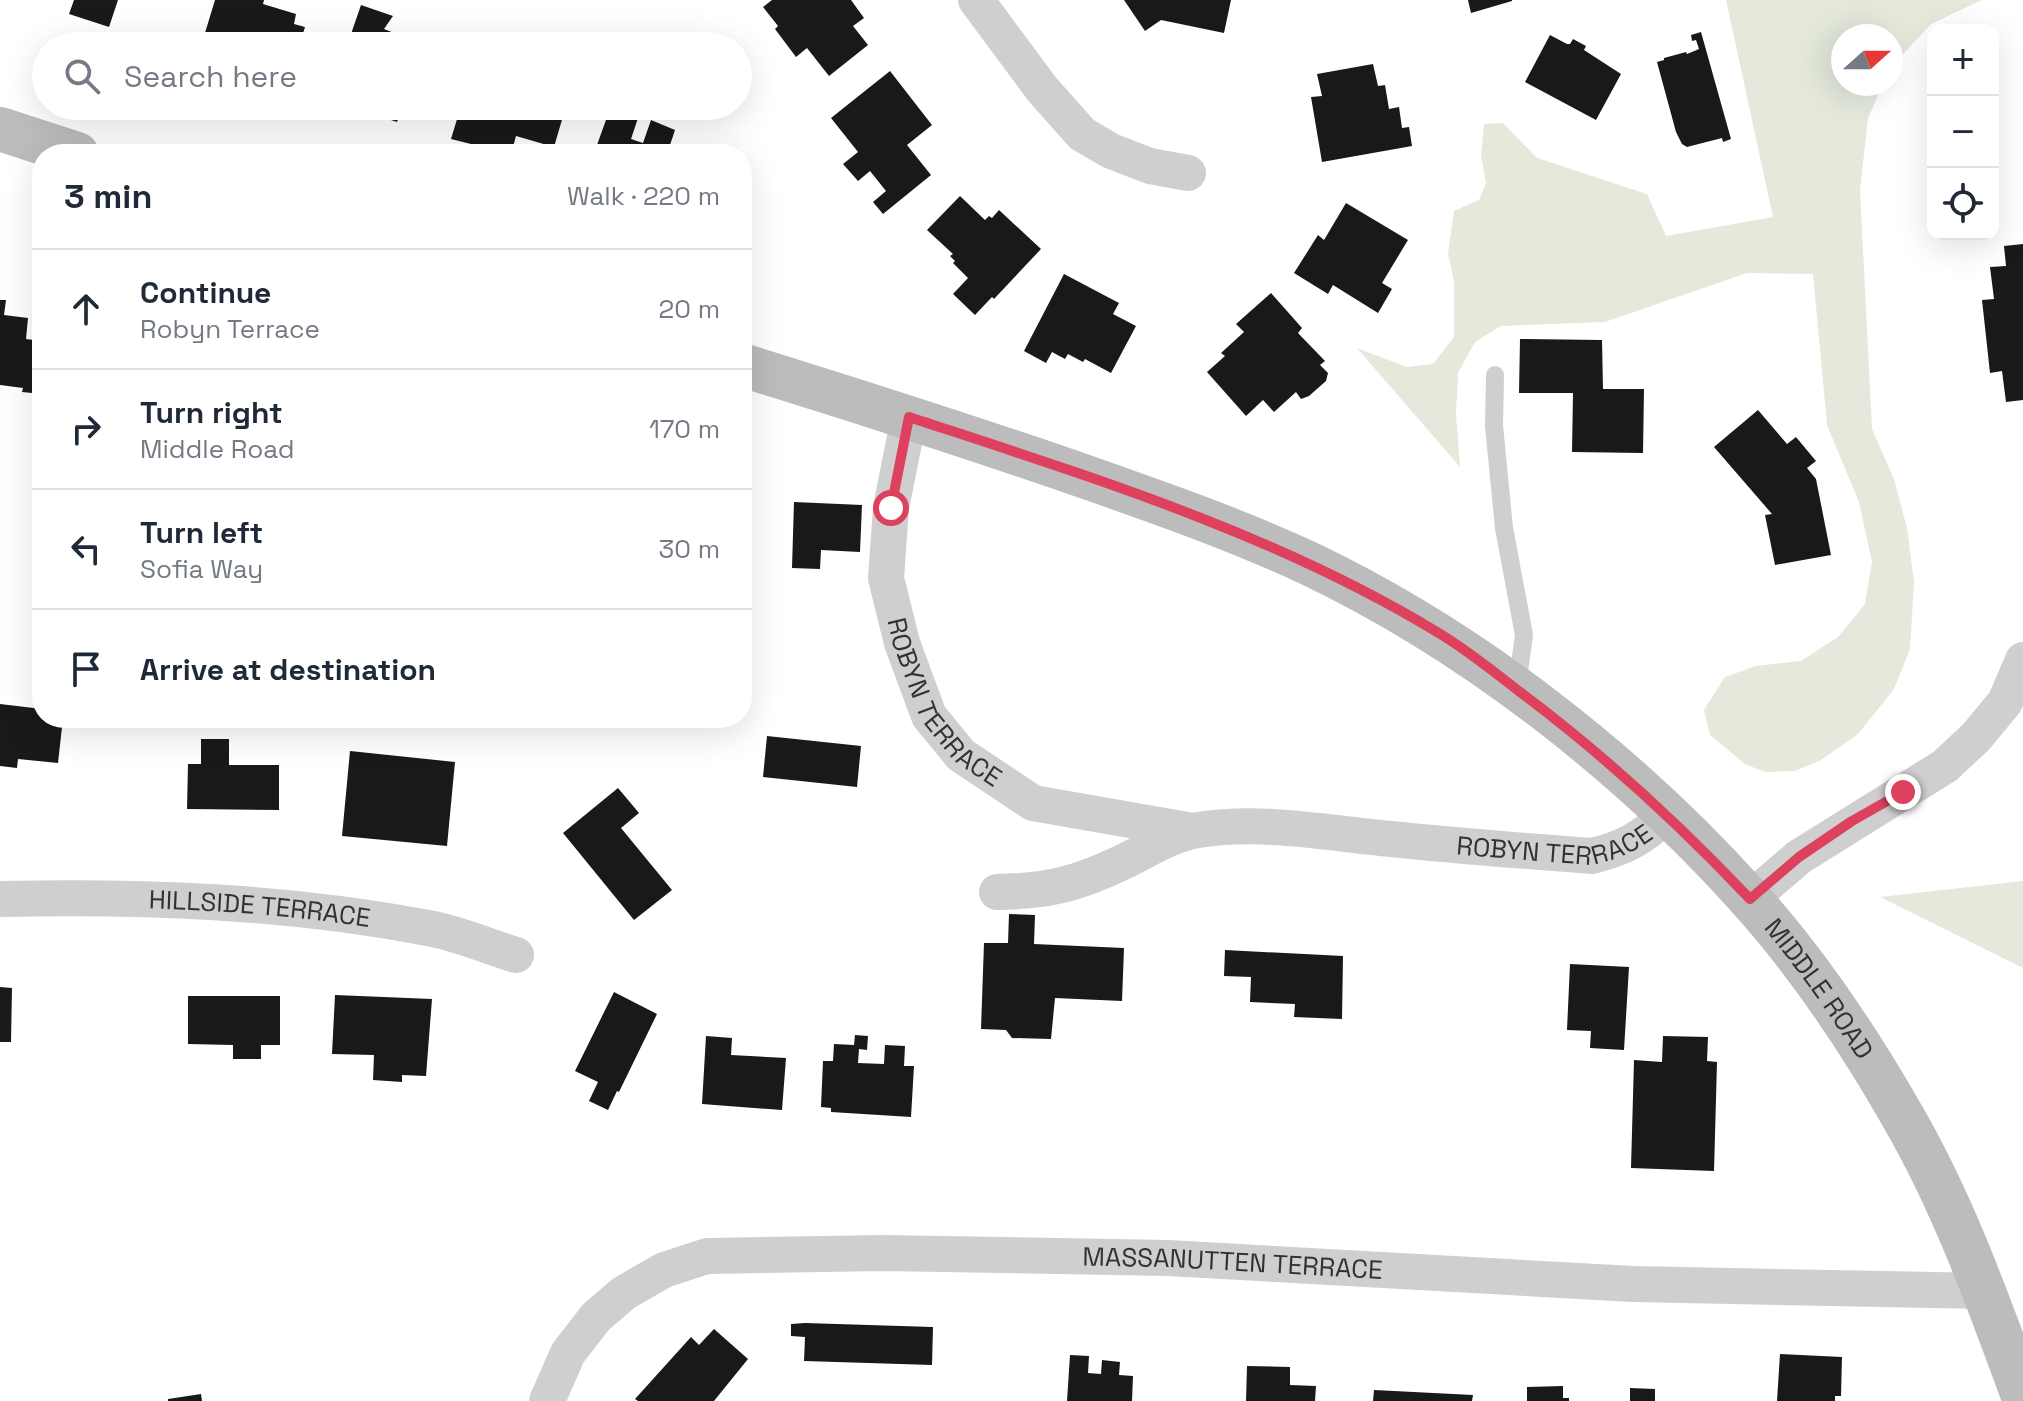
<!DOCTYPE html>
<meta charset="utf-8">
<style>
:root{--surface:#fff;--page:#f6f6f7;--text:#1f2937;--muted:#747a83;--line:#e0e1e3}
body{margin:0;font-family:"Space Grotesk",sans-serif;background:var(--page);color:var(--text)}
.controls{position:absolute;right:24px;top:24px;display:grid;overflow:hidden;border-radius:16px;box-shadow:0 8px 32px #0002}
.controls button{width:72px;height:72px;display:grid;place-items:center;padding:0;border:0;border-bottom:2px solid var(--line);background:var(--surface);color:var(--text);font:40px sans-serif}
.compass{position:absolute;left:1831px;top:24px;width:72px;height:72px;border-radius:50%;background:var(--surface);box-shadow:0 8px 32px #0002;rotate:69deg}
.stop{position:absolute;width:24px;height:24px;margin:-18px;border:6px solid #dd415e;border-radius:50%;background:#fff}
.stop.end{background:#dd415e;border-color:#fff;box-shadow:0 2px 8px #0008}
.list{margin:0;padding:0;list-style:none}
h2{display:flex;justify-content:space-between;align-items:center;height:104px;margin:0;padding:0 32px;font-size:34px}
h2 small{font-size:26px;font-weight:400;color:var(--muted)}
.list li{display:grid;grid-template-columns:52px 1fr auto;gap:24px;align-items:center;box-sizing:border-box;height:120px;padding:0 32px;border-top:2px solid var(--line)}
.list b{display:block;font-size:30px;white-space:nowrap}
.list p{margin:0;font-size:26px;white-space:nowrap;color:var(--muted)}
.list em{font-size:26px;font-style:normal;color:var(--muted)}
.icon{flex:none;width:44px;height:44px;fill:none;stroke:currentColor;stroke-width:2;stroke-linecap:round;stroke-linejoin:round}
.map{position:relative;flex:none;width:2023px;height:1401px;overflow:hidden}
.search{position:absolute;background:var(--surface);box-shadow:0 8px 32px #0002;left:32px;top:32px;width:720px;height:88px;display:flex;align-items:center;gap:20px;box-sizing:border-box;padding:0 28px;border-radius:44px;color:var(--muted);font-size:30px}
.panel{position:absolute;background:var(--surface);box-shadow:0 8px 32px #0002;left:32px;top:144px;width:720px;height:584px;border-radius:32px}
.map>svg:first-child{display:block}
</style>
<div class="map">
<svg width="2023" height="1401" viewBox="0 0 2023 1401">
<rect width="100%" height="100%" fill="#fff"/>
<path fill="#e4e9dc" d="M1726 0H1982L1931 24 1891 67V36H1843V84H1883L1868 118 1860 190 1872 429 1894 479 1907 528 1914 582 1910 649 1894 689 1858 734 1821 760 1795 771 1765 772 1745 764 1710 735 1704 710 1725 677 1756 666 1801 661 1838 637 1865 604 1872 562 1859 502 1827 425 1813 274 1747 273 1605 322 1501 326 1475 342 1458 373 1456 414 1460 467 1357 348 1407 367 1433 364 1454 337V281L1448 254 1454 211 1479 200 1486 183 1481 155 1484 124 1503 123 1537 158 1647 194 1666 236 1773 217Z
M2023 881V968L1880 897Z"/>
<path fill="#191919" d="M74 0H118L109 27 69 14Z
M215 0H264L263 4 296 14 294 24 305 27 299 46H201Z
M772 0H851L864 18 853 26 868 45 829 76 807 48 796 57 775 29 778 26 763 7Z
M1124 0H1231L1224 33 1161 20 1145 31Z
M1468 0H1512V1L1471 13Z
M361 5 393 16 384 29 427 46H357L360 37 351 34Z
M1701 32 1731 139 1723 142 1722 138 1687 147 1682 144 1676 132 1657 62 1664 60V58L1686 52 1687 54 1699 49 1696 40 1692 41 1691 35Z
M1550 35 1567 44H1570L1573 39 1586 46 1584 50 1621 74 1596 120 1525 82Z
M1373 64 1378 86 1385 85 1389 109 1399 107 1402 128 1409 127 1412 146 1322 162 1311 97 1322 96 1317 74Z
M890 71 932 125 907 145 931 175 883 214 873 202 886 191 870 171 858 181 843 164 858 152 831 118Z
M369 106H402L397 122 367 112Z
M461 106H566L554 147 516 136 511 154 451 139Z
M611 106 639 115 631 139 643 143 651 120 675 130 667 154H621L597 145Z
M960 196 985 220 989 216 992 218 999 210 1041 249 994 299 992 297 975 315 953 294 968 278 953 263 955 261 950 256 953 254 927 230Z
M1346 203 1408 240 1382 283 1392 289 1378 313 1333 285 1328 294 1294 273 1318 235 1324 240Z
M2023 244V400L2006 402 2002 371 1990 373 1982 300 1994 299 1990 267 2006 266 2004 246Z
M1064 274 1119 303 1113 314 1136 326 1111 373 1085 359 1083 362 1068 354 1065 359 1052 352 1046 363 1024 351Z
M1271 293 1302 328 1298 333 1325 361 1320 365 1328 373 1326 381 1309 396 1301 399 1296 392 1274 412 1263 400 1246 416 1207 372 1225 356 1221 353 1244 332 1236 324Z
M0 300H6L4 315 28 318 26 339 42 341V394L22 392 23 388 0 385Z
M1520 339 1602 340 1603 389H1644L1643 453 1572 452 1573 393H1519Z
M1758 410 1787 444 1796 437 1816 461 1807 468 1816 479 1831 555 1775 565 1765 515 1772 514 1714 447Z
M794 502 862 505 860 552 821 550 820 569 792 568Z
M0 704 42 709V718H63L58 763 18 759 17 768 0 766Z
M767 736 861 746 857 787 763 777Z
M201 739H229V765H279V810L187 809 188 764H201Z
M350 751 455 762 447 846 342 836Z
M618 788 639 813 621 828 672 890 634 920 563 833Z
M1009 914 1035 915 1034 944 1124 948 1122 1001 1055 998 1051 1039 1012 1038 1006 1030 981 1029 984 943H1008Z
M1225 950 1343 956 1342 1019 1294 1017 1295 1004 1250 1002 1251 977 1224 976Z
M1570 964 1629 967 1624 1050 1590 1048 1591 1031 1567 1030Z
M0 987 12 988 11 1042H0Z
M614 992 657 1014 619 1092 617 1091 608 1110 589 1101 598 1082 575 1071Z
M335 995 432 999 426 1076 402 1075V1082L373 1080 374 1055 332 1054Z
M188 996H280V1045H261V1059H233V1045L188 1044Z
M855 1035 868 1036 867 1050 859 1049 858 1063 884 1064 885 1045 905 1046 904 1066H914L911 1117 831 1112V1108L821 1107 823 1061H833L834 1044 854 1045Z
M706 1036 732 1038 731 1055 786 1058 782 1110 702 1104Z
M1663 1036 1708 1037 1707 1061 1717 1062 1714 1171 1631 1168 1634 1060 1662 1062Z
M805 1323 933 1327 932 1365 804 1361 805 1337 791 1336V1324Z
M714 1329 748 1359 714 1401H638L635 1399 691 1337 699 1345Z
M1780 1354 1842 1357 1841 1396H1835V1401H1777Z
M1070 1355 1089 1356 1088 1373 1101 1374 1102 1360 1120 1362 1119 1375 1133 1376 1132 1401H1067Z
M1247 1366 1290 1367V1385L1316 1386 1315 1401H1246Z
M1563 1386V1398H1569V1401H1527V1387Z
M1630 1388 1655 1389V1401H1630Z
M1374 1390 1473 1395 1472 1401H1373Z
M201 1394 202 1401H168V1399Z"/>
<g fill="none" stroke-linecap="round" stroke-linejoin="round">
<path stroke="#cfcfcf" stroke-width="18" d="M1495 375 1494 426 1504 528 1524 635 1517 686"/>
<g stroke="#cfcfcf" stroke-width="36">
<path d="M976 0 1042 89 1082 134 1111 151 1150 166 1188 173"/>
<path id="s1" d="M909 417 891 508 886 578 902 643 929 716 961 755 1033 803 1193 831"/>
<path id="s2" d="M997 892C1050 891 1077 884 1125 861 1148 850 1172 834 1198 830 1263 820 1327 833 1391 839 1458 846 1525 851 1592 856 1625 848 1642 838 1667 815"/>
<path id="s3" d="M0 899C143 896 287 901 428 928 457 933 487 946 516 955"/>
<path d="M1750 899 1799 857 1945 766 1976 737 2005 702 2023 660"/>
<path id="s4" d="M547 1401 568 1353 596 1317 624 1293 664 1270 707 1256 883 1253 1168 1258 1633 1284 1984 1291"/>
</g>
<g stroke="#bcbcbc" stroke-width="44">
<path d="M0 129 77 154"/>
<path id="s5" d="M742 365C858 401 974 438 1089 478 1163 504 1237 530 1308 563 1470 640 1628 763 1748 897 1808 963 1859 1040 1903 1117 1954 1205 1988 1301 2023 1396"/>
</g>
</g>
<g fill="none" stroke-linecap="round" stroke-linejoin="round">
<path stroke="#dd415e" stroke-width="10" d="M891 508 909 417C1088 476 1274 533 1437 632 1466 649 1493 671 1520 692 1603 754 1679 824 1750 899L1799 857 1852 821 1903 792"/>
</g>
<g text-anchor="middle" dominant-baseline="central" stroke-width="8" stroke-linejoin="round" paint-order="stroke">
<g font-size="26" fill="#323232" stroke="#fff">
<text stroke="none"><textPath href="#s1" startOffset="304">ROBYN TERRACE</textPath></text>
<text stroke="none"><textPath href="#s2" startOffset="572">ROBYN TERRACE</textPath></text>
<text stroke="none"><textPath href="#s3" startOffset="260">HILLSIDE TERRACE</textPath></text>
<text stroke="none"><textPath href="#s5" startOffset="1272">MIDDLE ROAD</textPath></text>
<text stroke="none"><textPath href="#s4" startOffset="752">MASSANUTTEN TERRACE</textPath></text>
</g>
</g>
</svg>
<div class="controls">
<button>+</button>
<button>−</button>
<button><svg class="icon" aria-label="locate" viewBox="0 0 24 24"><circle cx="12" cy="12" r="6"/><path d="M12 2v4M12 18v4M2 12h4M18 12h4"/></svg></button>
</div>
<svg class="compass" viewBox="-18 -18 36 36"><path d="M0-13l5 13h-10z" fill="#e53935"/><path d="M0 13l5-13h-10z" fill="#747a83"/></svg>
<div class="stop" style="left:891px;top:508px"></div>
<div class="stop end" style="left:1903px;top:792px"></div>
<div class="search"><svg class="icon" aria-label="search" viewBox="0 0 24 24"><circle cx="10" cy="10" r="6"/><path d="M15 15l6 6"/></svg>Search here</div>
<section class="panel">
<h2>3 min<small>Walk · 220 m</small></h2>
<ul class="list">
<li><svg class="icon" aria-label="ahead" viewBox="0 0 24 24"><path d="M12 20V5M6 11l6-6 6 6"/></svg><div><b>Continue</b><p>Robyn Terrace</p></div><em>20 m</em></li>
<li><svg class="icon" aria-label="right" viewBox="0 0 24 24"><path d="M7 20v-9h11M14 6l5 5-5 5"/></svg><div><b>Turn right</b><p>Middle Road</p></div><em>170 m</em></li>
<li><svg class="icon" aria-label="left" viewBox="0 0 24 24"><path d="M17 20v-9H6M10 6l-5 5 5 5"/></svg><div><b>Turn left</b><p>Sofia Way</p></div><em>30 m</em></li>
<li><svg class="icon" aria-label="arrive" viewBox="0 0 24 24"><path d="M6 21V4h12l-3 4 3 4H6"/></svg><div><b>Arrive at destination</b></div></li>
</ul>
</section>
</div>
